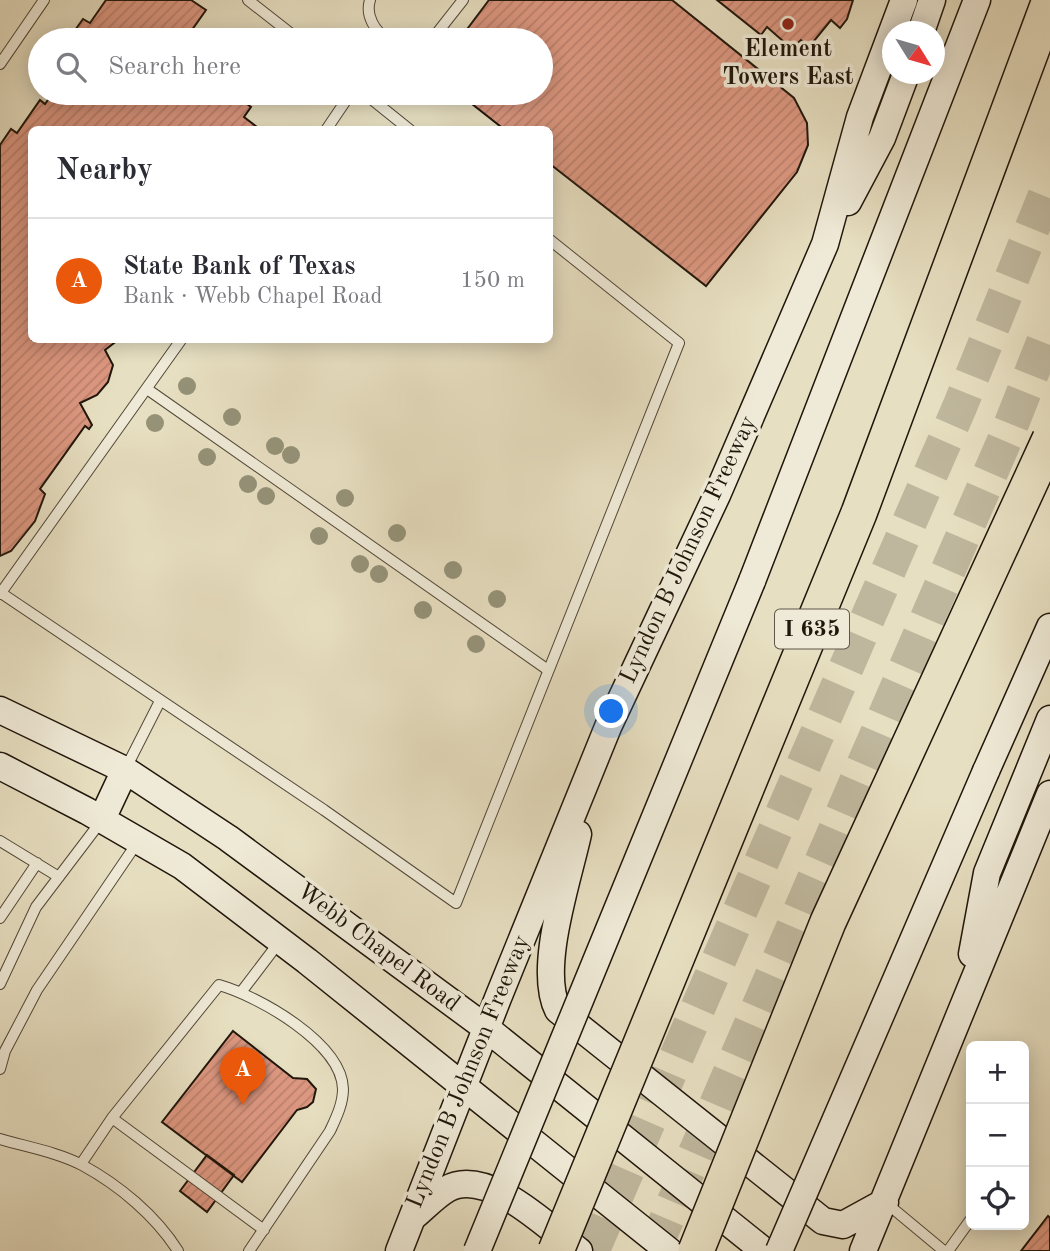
<!DOCTYPE html>
<meta charset="utf-8">
<style>
:root{--surface:#fff;--page:#f2f2f3;--text:#2b2b33;--muted:#7c7c81;--line:#e1e1e2;--accent:#ea580c}
body{margin:0;font-family:"Old Standard TT",serif;background:var(--page);color:var(--text)}
.controls{position:absolute;right:21px;bottom:21px;display:grid;overflow:hidden;border-radius:10px;box-shadow:0 4px 18px #0003}
.controls button{width:63px;height:63px;display:grid;place-items:center;padding:0;border:0;border-bottom:2px solid var(--line);background:var(--surface);color:var(--text);font:35px sans-serif}
.compass{position:absolute;left:882px;top:21px;width:63px;height:63px;border-radius:50%;background:var(--surface);box-shadow:0 4px 18px #0003;rotate:127deg}
.you{position:absolute;left:612px;top:712px;width:24px;height:24px;margin:-18px;border:5px solid #fff;border-radius:50%;background:#1a73e8;box-shadow:0 0 0 10px #1a73e833}
.badge{display:grid;place-items:center;width:46px;height:46px;border-radius:50%;background:var(--accent);color:#fff;font-size:23px;font-weight:700}
.pin{position:absolute;translate:-50% -58px;filter:drop-shadow(0 2px 4px #0008)}
.pin::after{content:'';position:absolute;top:37px;width:24px;height:21px;background:inherit;clip-path:polygon(0 0,100% 0,50% 100%)}
.list{margin:0;padding:0;list-style:none}
h2{display:flex;justify-content:space-between;align-items:center;height:91px;margin:0;padding:0 28px;font-size:30px}
h2 small{font-size:23px;font-weight:400;color:var(--muted)}
.list li{display:grid;grid-template-columns:46px 1fr auto;gap:21px;align-items:center;box-sizing:border-box;height:126px;padding:0 28px;border-top:2px solid var(--line)}
.list b{display:block;font-size:26px;white-space:nowrap}
.list p{margin:0;font-size:23px;white-space:nowrap;color:var(--muted)}
.list em{font-size:23px;font-style:normal;color:var(--muted)}
.icon{flex:none;width:38px;height:38px;fill:none;stroke:currentColor;stroke-width:2;stroke-linecap:round;stroke-linejoin:round}
.map{position:relative;flex:none;width:1050px;height:1251px;overflow:hidden}
.search{position:absolute;background:var(--surface);box-shadow:0 4px 18px #0003;left:28px;top:28px;width:525px;height:77px;display:flex;align-items:center;gap:18px;box-sizing:border-box;padding:0 24px;border-radius:38px;color:var(--muted);font-size:26px}
.panel{position:absolute;background:var(--surface);box-shadow:0 4px 18px #0003;left:28px;top:126px;width:525px;height:217px;border-radius:10px}
.map>svg:first-child{display:block}
</style>
<div class="map">
<svg width="1050" height="1251" viewBox="0 0 1050 1251">
<defs>
<pattern id="building-hatch" width="6" height="6" patternUnits="userSpaceOnUse" patternTransform="scale(1.75)"><rect width="6" height="6" fill="#dc9780"/><path d="M-1 1l2-2M0 6l6-6M5 7l2-2" fill="none" stroke="#bc816d"/></pattern>
</defs>
<rect width="100%" height="100%" fill="#e7dfc1"/>
<filter id="stains"><feTurbulence type="fractalNoise" baseFrequency=".00286" numOctaves="4"/><feColorMatrix values="0 0 0 0 .2 0 0 0 0 .09 0 0 0 0 .02 0 0 0 .5 -.17"/></filter>
<radialGradient id="worn" r=".72"><stop offset=".6" stop-color="#630" stop-opacity="0"/><stop offset="1" stop-color="#630" stop-opacity=".3"/></radialGradient>
<path fill="url(#building-hatch)" stroke="#20160b" stroke-width="2" d="M106 0H191L206 10 187 37 192 40H68L83 19 90 23Z
M489 0H672L794 98 807 123 808 145 797 172 706 286 550 164V130H505L467 100 462 93H541V40H459Z
M717 0H853L847 19 840 28 831 20 809 47 801 40 792 49 767 27 761 35Z
M53 93H232L251 107 244 117 261 130H32V340H118L105 350 113 365 108 382 97 395 80 403 92 425 89 429 85 426 40 489 45 494 35 521 11 551 0 556V145L11 129 17 133 40 100 45 104Z
M233 1031 293 1078 307 1079 316 1089 313 1102 307 1107 297 1110 242 1182 162 1122Z
M207 1155 234 1175 207 1212 180 1191Z
M1048 1216 1050 1218V1251H1021Z"/>
<g fill="none" stroke-linecap="round" stroke-linejoin="round">
<path stroke="#bfb79d" stroke-width="35" stroke-dasharray="35 18" stroke-linecap="butt" d="M592 1251 960 406 1050 184
M653 1251 1009 430 1050 326"/>
<defs>
<path id="lane" d="M248 0 299 40
M370 0C365 16 375 31 388 40
M427 40 437 33 463 0
M0 64 44 0
M364 93 410 130
M326 130 351 93
M147 389 548 670
M1 593 324 810 456 903 679 343 550 240
M0 594 181 340
M125 770 160 701
M0 841 59 877
M0 918 37 863
M0 984 36 907 102 820
M242 991 280 941
M0 1069 5 1051 37 990 137 843
M112 1118 264 1230
M0 1139C27 1147 57 1152 82 1165 119 1185 156 1216 178 1251
M81 1164 112 1118 219 985C258 996 342 1043 343 1089 343 1104 336 1118 330 1131L249 1251
M885 1202 944 1251
M948 1251 971 1219"/>
<path id="secondary" d="M921 32 932 0
M848 202 882 138 906 74
M752 581 977 0
M0 710 125 770 228 838 486 1028 764 1251
M0 766 87 811 182 866 307 961 669 1251
M986 771 1050 627
M102 819 125 770
M578 834C568 880 537 969 558 1010L823 1221 843 1225 885 1202
M972 954 987 873 1050 719
M413 1217C424 1208 435 1196 447 1189 487 1166 549 1228 579 1251
M399 1251 498 998 608 727 717 495 825 244 860 117 904 0
M863 1251 1050 794"/>
</defs>
<use href="#lane" stroke="#524838" stroke-width="12"/>
<use href="#secondary" stroke="#20160b" stroke-width="29"/>
<use href="#lane" stroke="#efead7" stroke-width="10"/>
<use href="#secondary" stroke="#efead7" stroke-width="26"/>
<defs>
<path id="secondary-bridge" d="M477 1251 752 581
M779 1251 986 771"/>
<path id="highway-bridge" d="M556 1251 859 513 1050 0
M696 1251 828 922 1050 439"/>
</defs>
<use href="#secondary-bridge" stroke="#20160b" stroke-width="29" stroke-linecap="butt"/>
<use href="#highway-bridge" stroke="#20160b" stroke-width="38" stroke-linecap="butt"/>
<use href="#secondary-bridge" stroke="#efead7" stroke-width="26"/>
<use href="#highway-bridge" stroke="#e7dfc1" stroke-width="35"/>
</g>
<g fill="#959278">
<circle cx="187" cy="386" r="9"/>
<circle cx="232" cy="417" r="9"/>
<circle cx="155" cy="423" r="9"/>
<circle cx="275" cy="446" r="9"/>
<circle cx="291" cy="455" r="9"/>
<circle cx="207" cy="457" r="9"/>
<circle cx="248" cy="484" r="9"/>
<circle cx="266" cy="496" r="9"/>
<circle cx="345" cy="498" r="9"/>
<circle cx="397" cy="533" r="9"/>
<circle cx="319" cy="536" r="9"/>
<circle cx="360" cy="564" r="9"/>
<circle cx="453" cy="570" r="9"/>
<circle cx="379" cy="574" r="9"/>
<circle cx="497" cy="599" r="9"/>
<circle cx="423" cy="610" r="9"/>
<circle cx="476" cy="644" r="9"/>
</g>
<circle fill="#8f2418" stroke="#efead7" stroke-width="2.5" cx="788" cy="24" r="7"/>
<g text-anchor="middle" dominant-baseline="central" stroke-width="7" stroke-linejoin="round" paint-order="stroke">
<rect fill="#efead7" stroke="#5e5648" stroke-width="2" x="775" y="609.5" width="74" height="39" rx="5"/>
<g font-size="23" font-weight="bold" fill="#20160b">
<text x="812" y="629">I 635</text>
</g>
<g font-size="24" font-weight="bold" fill="#20160b" stroke="#efead7">
<text x="788" y="50">Element<tspan x="788" dy="28">Towers East</tspan></text>
</g>
<g font-size="24" fill="#20160b" stroke="#efead7">
<text transform="translate(689 550) rotate(-65)">Lyndon B Johnson Freeway</text>
<text transform="translate(378 948) rotate(37)">Webb Chapel Road</text>
<text transform="translate(469 1072) rotate(-68)">Lyndon B Johnson Freeway</text>
</g>
</g>
<rect width="100%" height="100%" filter="url(#stains)"/>
<rect width="100%" height="100%" fill="url(#worn)"/>
</svg>
<div class="controls">
<button>+</button>
<button>−</button>
<button><svg class="icon" aria-label="locate" viewBox="0 0 24 24"><circle cx="12" cy="12" r="6"/><path d="M12 2v4M12 18v4M2 12h4M18 12h4"/></svg></button>
</div>
<svg class="compass" viewBox="-18 -18 36 36"><path d="M0-13l5 13h-10z" fill="#e53935"/><path d="M0 13l5-13h-10z" fill="#7c7c81"/></svg>
<div class="you"></div>
<div class="pin badge" style="left:243px;top:1105px">A</div>
<div class="search"><svg class="icon" aria-label="search" viewBox="0 0 24 24"><circle cx="10" cy="10" r="6"/><path d="M15 15l6 6"/></svg>Search here</div>
<section class="panel">
<h2>Nearby<small></small></h2>
<ul class="list">
<li><span class="badge">A</span><div><b>State Bank of Texas</b><p>Bank · Webb Chapel Road</p></div><em>150 m</em></li>
</ul>
</section>
</div>
